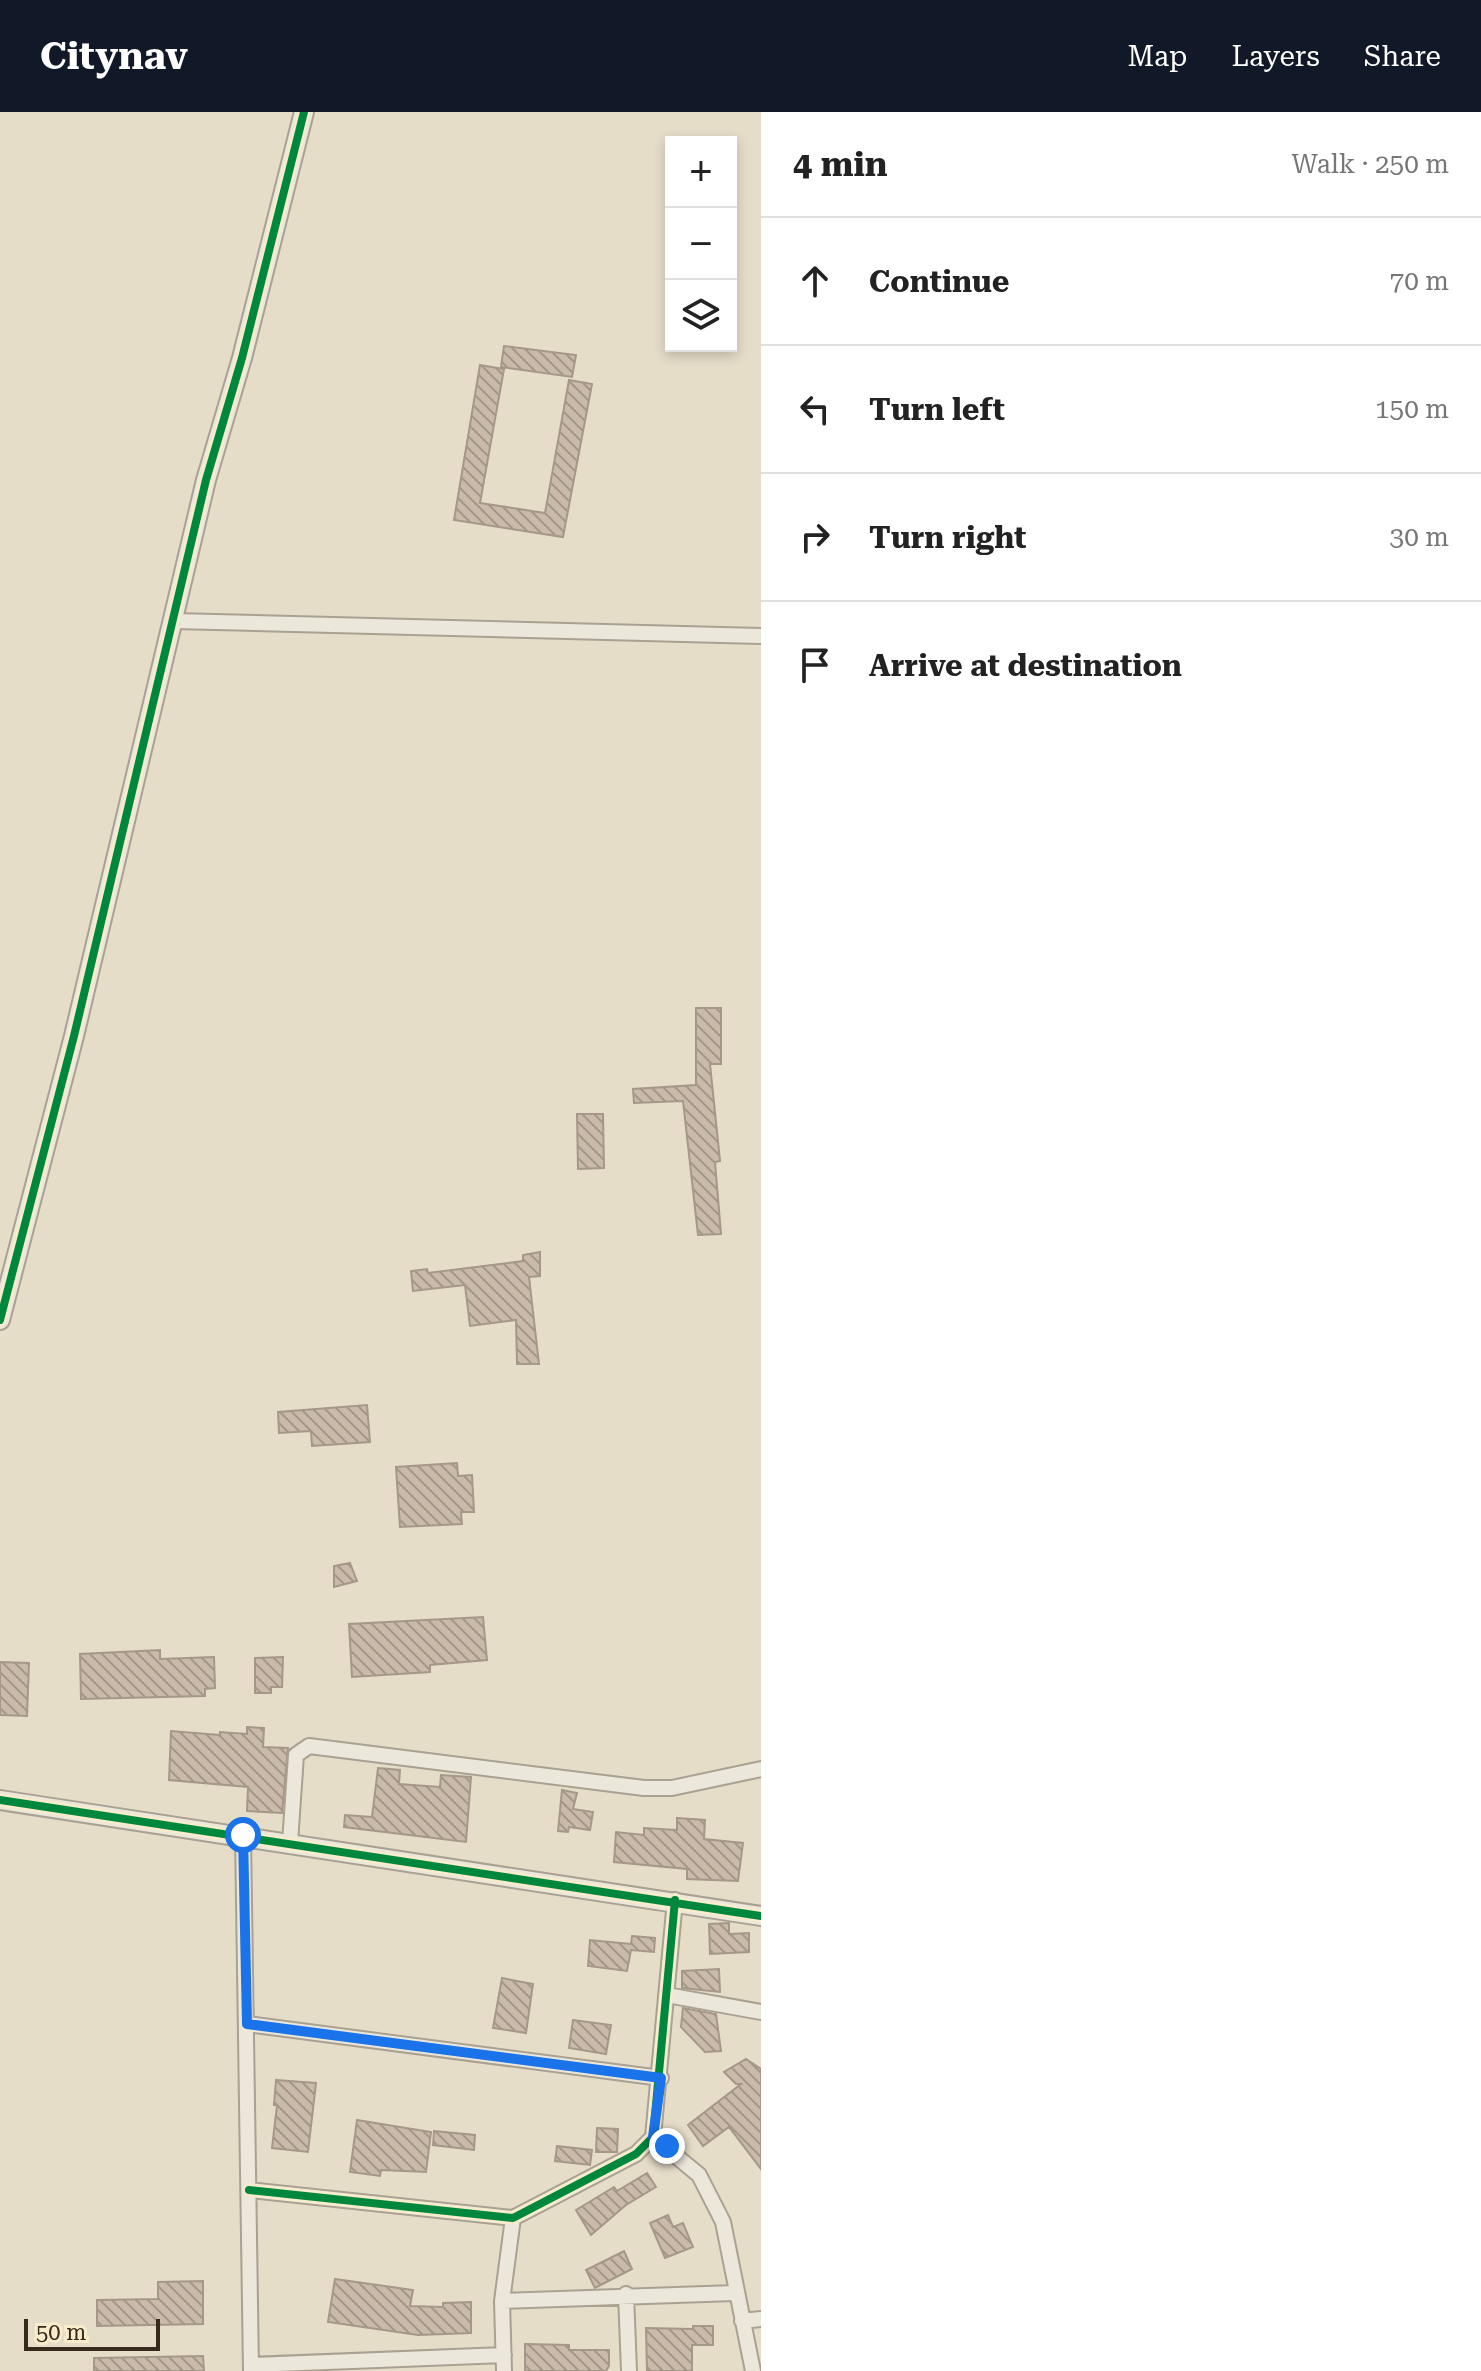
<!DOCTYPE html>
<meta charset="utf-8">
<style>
:root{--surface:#fff;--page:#f2f2f2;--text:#222;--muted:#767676;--line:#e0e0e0;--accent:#111827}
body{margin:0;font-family:"Roboto Serif",serif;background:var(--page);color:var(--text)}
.controls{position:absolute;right:24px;top:24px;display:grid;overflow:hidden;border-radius:0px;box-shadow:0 4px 12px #0003}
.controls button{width:72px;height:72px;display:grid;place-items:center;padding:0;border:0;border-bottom:2px solid var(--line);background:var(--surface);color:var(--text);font:40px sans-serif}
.scale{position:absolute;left:24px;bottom:20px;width:136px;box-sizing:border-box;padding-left:8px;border:4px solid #37291b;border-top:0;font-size:22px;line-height:28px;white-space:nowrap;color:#37291b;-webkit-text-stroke:6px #f8eccc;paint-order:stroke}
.stop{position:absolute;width:24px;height:24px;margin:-18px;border:6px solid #1a73e8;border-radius:50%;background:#fff}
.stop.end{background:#1a73e8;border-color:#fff;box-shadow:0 2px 8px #0008}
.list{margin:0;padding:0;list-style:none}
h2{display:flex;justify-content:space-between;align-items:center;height:104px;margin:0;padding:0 32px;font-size:34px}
h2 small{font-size:26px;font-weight:400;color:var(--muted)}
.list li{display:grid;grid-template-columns:52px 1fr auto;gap:24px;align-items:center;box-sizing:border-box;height:128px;padding:0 32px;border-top:2px solid var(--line)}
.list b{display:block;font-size:30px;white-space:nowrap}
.list em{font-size:26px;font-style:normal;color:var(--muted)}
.icon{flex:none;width:44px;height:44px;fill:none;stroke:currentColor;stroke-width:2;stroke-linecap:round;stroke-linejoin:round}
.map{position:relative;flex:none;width:761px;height:2259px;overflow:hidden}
header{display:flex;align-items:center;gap:48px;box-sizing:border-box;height:112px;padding:0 40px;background:var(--accent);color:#fff}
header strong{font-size:38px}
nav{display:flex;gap:44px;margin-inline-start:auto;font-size:28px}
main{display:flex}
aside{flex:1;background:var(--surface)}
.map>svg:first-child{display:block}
</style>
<header>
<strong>Citynav</strong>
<nav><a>Map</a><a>Layers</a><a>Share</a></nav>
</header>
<main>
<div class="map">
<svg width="761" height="2259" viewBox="0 0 761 2259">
<defs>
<pattern id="building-back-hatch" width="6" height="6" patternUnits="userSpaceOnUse" patternTransform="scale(2)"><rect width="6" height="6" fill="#c9baa9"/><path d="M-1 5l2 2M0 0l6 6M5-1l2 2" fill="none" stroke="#a49789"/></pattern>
</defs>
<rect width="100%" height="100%" fill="#e5ddc8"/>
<path fill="url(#building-back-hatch)" stroke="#a59888" stroke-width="2" d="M504 234 576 243 572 265 501 255Z
M480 253 504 257 480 391 545 401 569 268 592 272 563 425 454 408Z
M696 896H721V952H710L720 1049 715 1050 721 1122 698 1123 683 989 634 991 633 977 696 973Z
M577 1002H603L604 1056 578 1057Z
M540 1140V1164L529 1165 539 1252H517L516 1208 470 1214 465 1173 413 1179 411 1159 427 1157 428 1161 523 1149V1143Z
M367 1293 370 1330 312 1334 311 1319 279 1321 278 1300Z
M457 1351 458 1364 472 1363 474 1400H461L462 1412 400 1415 396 1355Z
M350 1451 357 1469 334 1475V1454Z
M483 1505 487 1548 430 1553V1560L352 1565 349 1512Z
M160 1538V1547L214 1545 215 1576 205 1577V1584L81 1587 80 1542Z
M283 1545 282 1575H271V1581H255V1546Z
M0 1550 29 1551 27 1604 0 1603Z
M247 1615 264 1616 263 1635 288 1636 282 1701 247 1699 248 1675 169 1668 171 1619 220 1623V1620L247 1622Z
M378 1656 400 1658 399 1672 440 1675 441 1663 471 1665 466 1730 344 1715 345 1703 372 1705Z
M562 1678 577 1681 573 1697 593 1700 590 1718 569 1715 568 1720 558 1719Z
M677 1706 705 1708 704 1727 743 1731 738 1769 687 1767V1757L614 1750 616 1720 644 1723V1716L677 1718Z
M729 1811V1822L749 1821V1840L710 1842 709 1812Z
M632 1824 655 1826 654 1840 631 1838 627 1859 588 1854 590 1828 631 1832Z
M719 1857 720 1880 682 1876V1859Z
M502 1866 533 1872 526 1921 493 1916Z
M683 1896 716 1902 721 1939 705 1940 681 1915Z
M573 1908 611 1913 606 1942 569 1936Z
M746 1947 761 1957V2057L729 2015 703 2034 688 2013 741 1972H736L724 1960Z
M276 1968 316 1971 308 2040 272 2036 277 1993H274Z
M357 2008 431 2020 426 2060 381 2058 380 2064 350 2060Z
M597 2016 618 2017 617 2040H596Z
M434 2019 475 2023 474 2038 433 2033Z
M557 2034 592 2038 590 2053 555 2049Z
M647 2061 656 2075 626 2093 591 2123 576 2098 614 2075 617 2079Z
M668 2103 673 2115 683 2111 693 2135 665 2146 650 2111Z
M624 2139 632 2157 595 2176 586 2158Z
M335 2167 413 2178 410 2194 443 2195V2191L471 2190V2221L418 2223 328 2210Z
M203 2169V2212L97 2214V2188L158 2187V2170Z
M693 2214H713V2233H692V2259H647L646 2216 693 2217Z
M525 2232 569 2233V2238H609V2254L606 2259H525Z
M203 2244 204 2259H94V2246Z"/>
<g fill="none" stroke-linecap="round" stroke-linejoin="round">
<defs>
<path id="minor" d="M174 509 761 524
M243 1723 251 2259
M290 1731 296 1643 309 1634 644 1676H672L761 1657
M667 1883 761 1900
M247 1912 661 1966
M653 2025 699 2063 723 2110 753 2259
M249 2078 513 2106 636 2042 653 2025 675 1788
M626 2182 629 2259
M502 2189 735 2181
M742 2209 761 2207
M251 2253 504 2243
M504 2259 502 2189 513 2106"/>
<path id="tertiary" d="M0 1208 74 924 206 368 242 246 304 0
M0 1688 761 1804"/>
</defs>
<use href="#minor" stroke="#a9a192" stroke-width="18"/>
<use href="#tertiary" stroke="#a9a192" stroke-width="22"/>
<use href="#minor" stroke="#ece7db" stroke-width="14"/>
<use href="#tertiary" stroke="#ece7db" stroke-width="18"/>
<defs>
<path id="cycleway" d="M0 1208 74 924 206 368 242 246 304 0
M0 1688 761 1804
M249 2078 513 2106 636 2042 653 2025 675 1788"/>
</defs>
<use href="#cycleway" stroke="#f8eccc" stroke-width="13"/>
<use href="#cycleway" stroke="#00873e" stroke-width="8"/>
</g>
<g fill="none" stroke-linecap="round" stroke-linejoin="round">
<path stroke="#1a73e8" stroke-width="10" d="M243 1723 247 1912 661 1966 653 2025 667 2034"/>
</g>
</svg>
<div class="controls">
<button>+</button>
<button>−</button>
<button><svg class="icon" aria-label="layers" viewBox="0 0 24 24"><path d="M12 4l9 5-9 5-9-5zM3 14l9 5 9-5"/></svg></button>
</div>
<div class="scale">50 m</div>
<div class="stop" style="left:243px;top:1723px"></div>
<div class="stop end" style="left:667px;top:2034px"></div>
</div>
<aside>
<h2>4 min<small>Walk · 250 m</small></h2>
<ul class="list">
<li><svg class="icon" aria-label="ahead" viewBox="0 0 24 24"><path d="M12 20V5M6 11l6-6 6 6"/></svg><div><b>Continue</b></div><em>70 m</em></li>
<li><svg class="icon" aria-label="left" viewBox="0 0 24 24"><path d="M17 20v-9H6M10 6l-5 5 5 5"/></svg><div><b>Turn left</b></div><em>150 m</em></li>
<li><svg class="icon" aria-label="right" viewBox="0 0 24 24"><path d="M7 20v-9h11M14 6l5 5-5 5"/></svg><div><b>Turn right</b></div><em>30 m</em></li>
<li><svg class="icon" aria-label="arrive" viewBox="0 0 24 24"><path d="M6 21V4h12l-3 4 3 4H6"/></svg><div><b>Arrive at destination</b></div></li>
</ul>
</aside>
</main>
